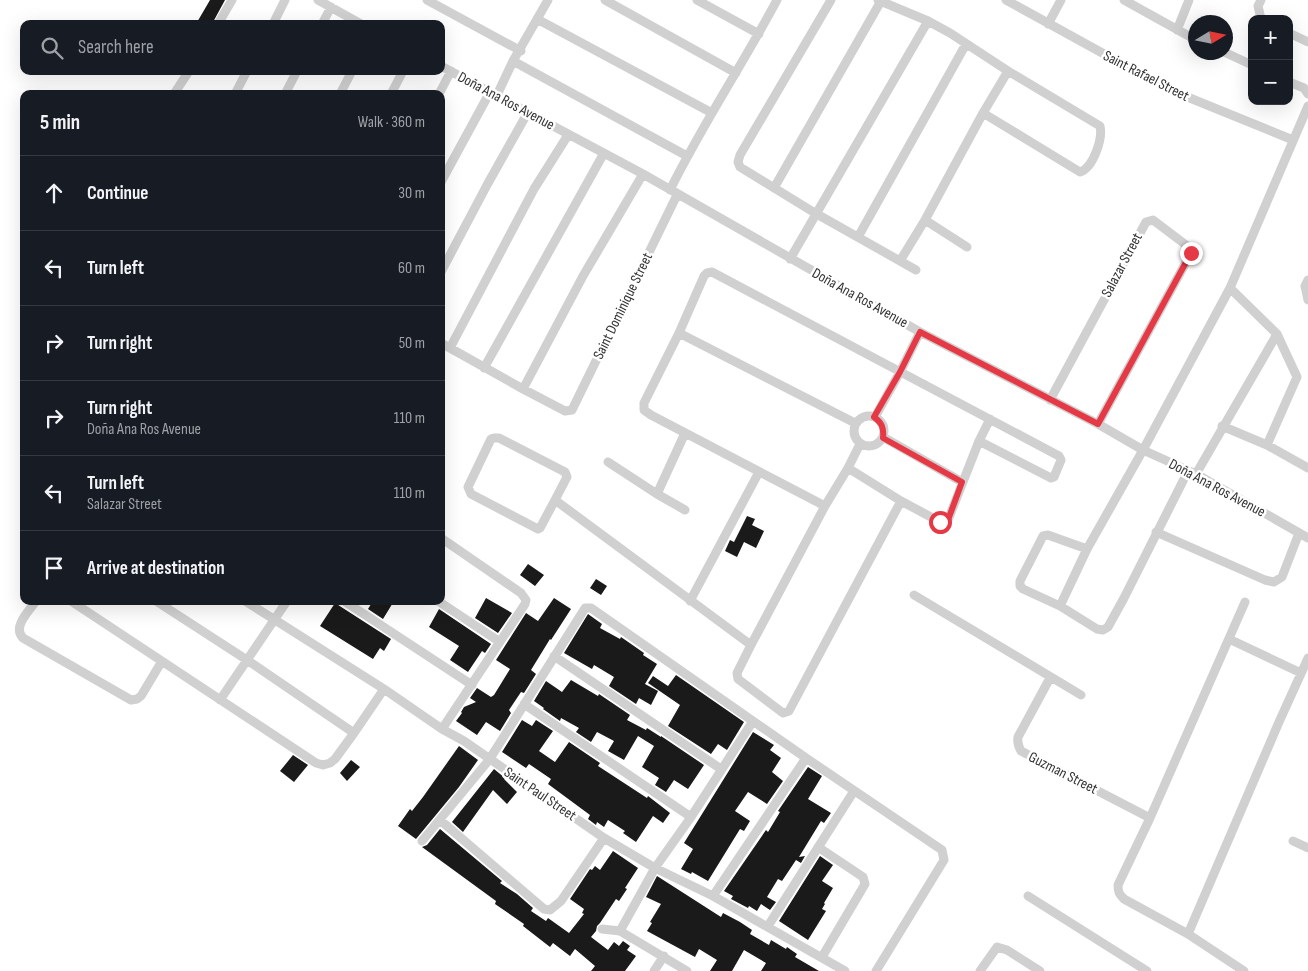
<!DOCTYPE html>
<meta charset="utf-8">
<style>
:root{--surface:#171b24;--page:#20242c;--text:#f1f3f6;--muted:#9ea1a6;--line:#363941}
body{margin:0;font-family:"Sofia Sans Condensed",sans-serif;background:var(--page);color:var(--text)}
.controls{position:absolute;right:15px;top:15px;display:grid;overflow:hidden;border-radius:10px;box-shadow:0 5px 20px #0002}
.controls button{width:45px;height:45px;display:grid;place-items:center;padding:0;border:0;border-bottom:1px solid var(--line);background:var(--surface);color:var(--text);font:25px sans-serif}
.compass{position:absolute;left:1188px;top:15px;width:45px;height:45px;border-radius:50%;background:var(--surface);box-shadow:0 5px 20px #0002;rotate:80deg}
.stop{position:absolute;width:15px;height:15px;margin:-11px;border:4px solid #e63946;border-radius:50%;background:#fff}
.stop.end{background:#e63946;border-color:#fff;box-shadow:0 1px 5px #0008}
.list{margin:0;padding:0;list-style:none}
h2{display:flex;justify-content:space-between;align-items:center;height:65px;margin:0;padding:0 20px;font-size:21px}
h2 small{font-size:16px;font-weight:400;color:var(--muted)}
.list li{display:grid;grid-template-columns:32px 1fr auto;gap:15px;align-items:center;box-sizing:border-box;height:75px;padding:0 20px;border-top:1px solid var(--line)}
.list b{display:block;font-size:19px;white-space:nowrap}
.list p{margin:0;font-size:16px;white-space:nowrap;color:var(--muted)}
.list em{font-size:16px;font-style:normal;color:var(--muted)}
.icon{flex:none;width:28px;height:28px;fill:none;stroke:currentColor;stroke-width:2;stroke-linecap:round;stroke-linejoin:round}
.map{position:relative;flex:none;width:1308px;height:971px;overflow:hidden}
.search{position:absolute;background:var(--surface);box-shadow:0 5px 20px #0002;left:20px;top:20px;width:425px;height:55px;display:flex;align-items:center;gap:12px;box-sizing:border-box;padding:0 18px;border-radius:10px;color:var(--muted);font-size:19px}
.panel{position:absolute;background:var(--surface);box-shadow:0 5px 20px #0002;left:20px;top:90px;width:425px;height:515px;border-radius:10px}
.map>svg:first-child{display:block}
</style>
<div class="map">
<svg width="1308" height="971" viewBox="0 0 1308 971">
<rect width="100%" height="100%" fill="#fff"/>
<path fill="#1a1a1a" d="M210 0H225L212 24H196Z
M747 516 755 519 752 525 764 531 756 548 744 542 737 557 725 551 730 540 734 542Z
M528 564 544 575 535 586 520 575Z
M596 579 607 586 601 595 590 588Z
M486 598 512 613 498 633 475 618Z
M554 598 571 609 551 640 550 639 531 670 536 674 524 693 521 692 509 710 511 713 500 731 486 722 477 735 456 721 462 713 461 712 464 707 476 702 470 698 477 688 491 697 494 695 510 669 496 660 526 613 538 621Z
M373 601H394L383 619 368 609Z
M335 603 391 639 384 651 380 648 373 659 320 626Z
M439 609 491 644 485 653 482 651 468 672 450 660 459 646 429 627Z
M588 614 602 624 600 628 620 639 621 637 644 653 643 655 657 664 645 684 658 691 651 705 639 698 636 704 609 686 614 677 594 665 592 669 564 653Z
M676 675 744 722 727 750 718 744 711 754 668 726 680 705 648 683 653 676 668 686Z
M571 680 598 696 599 694 630 715 627 720 646 730 647 728 661 737V736L704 765 688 789 674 780 666 792 655 785 659 778 642 767 654 746 638 736 624 760 608 751 614 741 597 732 591 742 576 732 579 728 561 718 560 721 543 709 544 708 534 701 546 681 562 692Z
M522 720 532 726 536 720 553 731 539 751 555 762 569 742 600 763 598 766 647 798 648 796 670 813 663 823 653 816 636 842 623 833 625 831 608 820 604 827 597 822 596 825 588 819 590 815 548 784 551 779 529 764 526 768 502 752Z
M753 732 774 745 770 750 781 758 772 772 783 781 767 804 748 792 735 811 750 821 744 831 740 829 708 881 692 872 691 874 681 869 693 849 684 843Z
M459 746 478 760 459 787 416 839 398 826 410 809 412 811 423 797Z
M293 755 308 765 294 782 280 771Z
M351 760 360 767 347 781 340 773Z
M808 767 822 776 808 799 831 813 824 823 821 821 799 857 805 856 801 863 796 860 782 881 778 879 767 897 776 902 770 910 761 904 757 911 749 906 748 908 731 899 733 896 724 891 766 830 768 832 780 812 778 811Z
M494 769 505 778 504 779 517 792 507 804 493 790 463 832 452 822Z
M440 829 502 881 500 883 517 894 533 908 531 911 546 921 548 918 569 933 584 914 582 913 584 909 570 899 590 869 592 870 595 866 600 870 613 851 638 868 625 888 627 889 619 901 616 899 600 923 597 926 596 931 591 937 608 950 614 942 619 946 623 941 630 946 627 950 636 956 625 971H591L595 966 575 949 570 956 553 943 550 947 523 926 524 924 495 904 496 901 422 847 427 845Z
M820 856 833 865 822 881 833 888 824 903 825 904 822 909 826 911 808 940 779 921Z
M657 876 721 917 723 913 740 922 752 930 750 934 769 945 771 940 786 949 787 947 797 954 795 957 819 971H761L766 963 744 950 732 971H710L717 960 699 949 695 957 647 931 652 923 650 922 661 904 646 897Z"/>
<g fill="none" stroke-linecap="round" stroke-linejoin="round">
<path stroke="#d0d0d0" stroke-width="9" d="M318 0 361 24
M427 0 521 51
M605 0 736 73
M697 0 759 34
M831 0 740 155 738 162 740 167 815 213 916 270
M878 0 928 21 950 33 1008 71 1100 126C1103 139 1093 168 1080 172L983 113
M1006 0 1135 71 1180 94 1293 140
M1124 0 1196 40
M537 19 712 113
M1261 19 1258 6 1261 0
M218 24 232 0
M273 24 285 0
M322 24 331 7
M1048 24 1061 0
M1177 30 1189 0
M1289 33 1308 42
M1224 52 1252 65
M513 61 687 156
M441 66 643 174 920 332 1098 424 1143 450 1196 474 1308 538
M1289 82 1304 88 1308 94
M174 94 189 71
M235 94 247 71
M285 94 297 71
M340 94 352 71
M391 94 403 71
M439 94 451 71
M497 95 513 61 548 0
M441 182 490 92
M774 188 881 1
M670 190C702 125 743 64 777 0
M925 220 967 247
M858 237 966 44
M790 259 928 21
M900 261 925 220 983 113 1008 71
M441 272 487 185 528 112
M1308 280 1305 286 1308 300
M1230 288 1277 334 1297 377 1267 445
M679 333 855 423
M441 343 523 389 565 411 572 410 677 195
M450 348 534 189 568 135
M484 368 604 153
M523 389 583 276 643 174
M1050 400 1146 222 1153 220 1190 248 1191 253 1098 424
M854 431a15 15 0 1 1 30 0a15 15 0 1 1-30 0Z
M875 417 900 372 920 332
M1222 426 1267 445 1308 468
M883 437 962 482
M608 462 657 494 685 433
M848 468 901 501 944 524 948 520 979 441 990 419
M1196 474 1277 334
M657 494 685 510
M555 500 567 477 565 472 499 438H494L491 439 468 487 471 494 538 529 540 528 555 500 751 645 737 673 738 679 783 713 789 711 901 501
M825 506 651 415 644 410V403L679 333 704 276 707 273 712 272 1059 456 1061 460 1054 477 1051 478 979 441
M1156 532 1265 580 1274 582 1282 577 1299 533
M441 538 521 593 526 600 525 604 442 729
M1087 549 1048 535 1043 536 1020 581V586L1023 589 1060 606 1097 629 1103 630 1108 627 1124 598 1188 471
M914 595 1081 695
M36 601C29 611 12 627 23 638L131 700 137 699 141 696 162 661
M71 601 316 763 323 765 330 763 335 759 354 733 384 689
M156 601 247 660 354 733
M245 601 384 689 442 729 464 741 604 838 655 868 713 896 845 971
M344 601 472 685
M438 601 500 642
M690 601 759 472
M1060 606 1087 549 1143 450 1230 288 1308 106
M1229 639 1301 673
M751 645 825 506 848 468 860 444
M554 656 721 769
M1050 678 1018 737C1017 743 1018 746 1021 751L1150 818
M220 700 287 601
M524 704 691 817
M440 820 544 909 550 910 561 901 604 838
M422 841 489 760 582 613 585 608H591L806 758 942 850 944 860 876 971
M1293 841 1308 848
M818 847 863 877 865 884 822 957
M713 896 806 758
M1028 896 1147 971
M768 926 854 791
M602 929 620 931
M1188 934 1279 722 1308 658
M654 971 664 956
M687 971 620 931 655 868 691 817 753 721
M980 971 997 947 1007 950 1040 971
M1244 971 1188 934 1124 899C1119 894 1118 892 1118 885L1150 818 1245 602"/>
</g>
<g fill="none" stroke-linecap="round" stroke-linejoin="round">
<path stroke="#e63946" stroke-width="6" d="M940 522 944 524 948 520 962 482 883 438C884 428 882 423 874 417L900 372 920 332 1098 424 1191 253"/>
</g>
<g text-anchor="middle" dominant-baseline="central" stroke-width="5" stroke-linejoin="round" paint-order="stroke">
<g font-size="15" fill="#333" stroke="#fff">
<text transform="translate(1146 76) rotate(27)">Saint Rafael Street</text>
<text transform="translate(506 101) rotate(28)">Doña Ana Ros Avenue</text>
<text transform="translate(1122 265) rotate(-62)">Salazar Street</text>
<text transform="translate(860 298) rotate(29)">Doña Ana Ros Avenue</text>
<text transform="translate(623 306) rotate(-64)">Saint Dominique Street</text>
<text transform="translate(1217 488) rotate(28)">Doña Ana Ros Avenue</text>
<text transform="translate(1063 773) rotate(27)">Guzman Street</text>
<text transform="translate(540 794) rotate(34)">Saint Paul Street</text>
</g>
</g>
</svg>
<div class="controls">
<button>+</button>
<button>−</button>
</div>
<svg class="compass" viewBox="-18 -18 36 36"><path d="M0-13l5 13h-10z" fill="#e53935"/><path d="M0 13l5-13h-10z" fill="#9ea1a6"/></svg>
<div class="stop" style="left:940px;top:522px"></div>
<div class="stop end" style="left:1191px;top:253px"></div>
<div class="search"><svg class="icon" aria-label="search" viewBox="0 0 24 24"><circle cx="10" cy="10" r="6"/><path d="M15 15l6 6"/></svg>Search here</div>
<section class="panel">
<h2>5 min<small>Walk · 360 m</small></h2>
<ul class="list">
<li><svg class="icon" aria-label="ahead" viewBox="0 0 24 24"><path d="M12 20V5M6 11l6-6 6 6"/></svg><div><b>Continue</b></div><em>30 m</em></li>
<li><svg class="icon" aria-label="left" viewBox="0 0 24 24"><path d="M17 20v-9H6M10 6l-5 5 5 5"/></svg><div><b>Turn left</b></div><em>60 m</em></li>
<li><svg class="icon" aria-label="right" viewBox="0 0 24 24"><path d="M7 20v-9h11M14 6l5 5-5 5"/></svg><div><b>Turn right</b></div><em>50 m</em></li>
<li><svg class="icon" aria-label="right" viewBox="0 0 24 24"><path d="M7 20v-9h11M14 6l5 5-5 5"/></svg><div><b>Turn right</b><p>Doña Ana Ros Avenue</p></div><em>110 m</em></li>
<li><svg class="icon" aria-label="left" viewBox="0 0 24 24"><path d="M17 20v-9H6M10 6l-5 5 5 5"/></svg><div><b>Turn left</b><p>Salazar Street</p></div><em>110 m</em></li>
<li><svg class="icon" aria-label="arrive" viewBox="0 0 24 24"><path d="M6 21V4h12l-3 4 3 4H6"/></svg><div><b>Arrive at destination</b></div></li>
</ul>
</section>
</div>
